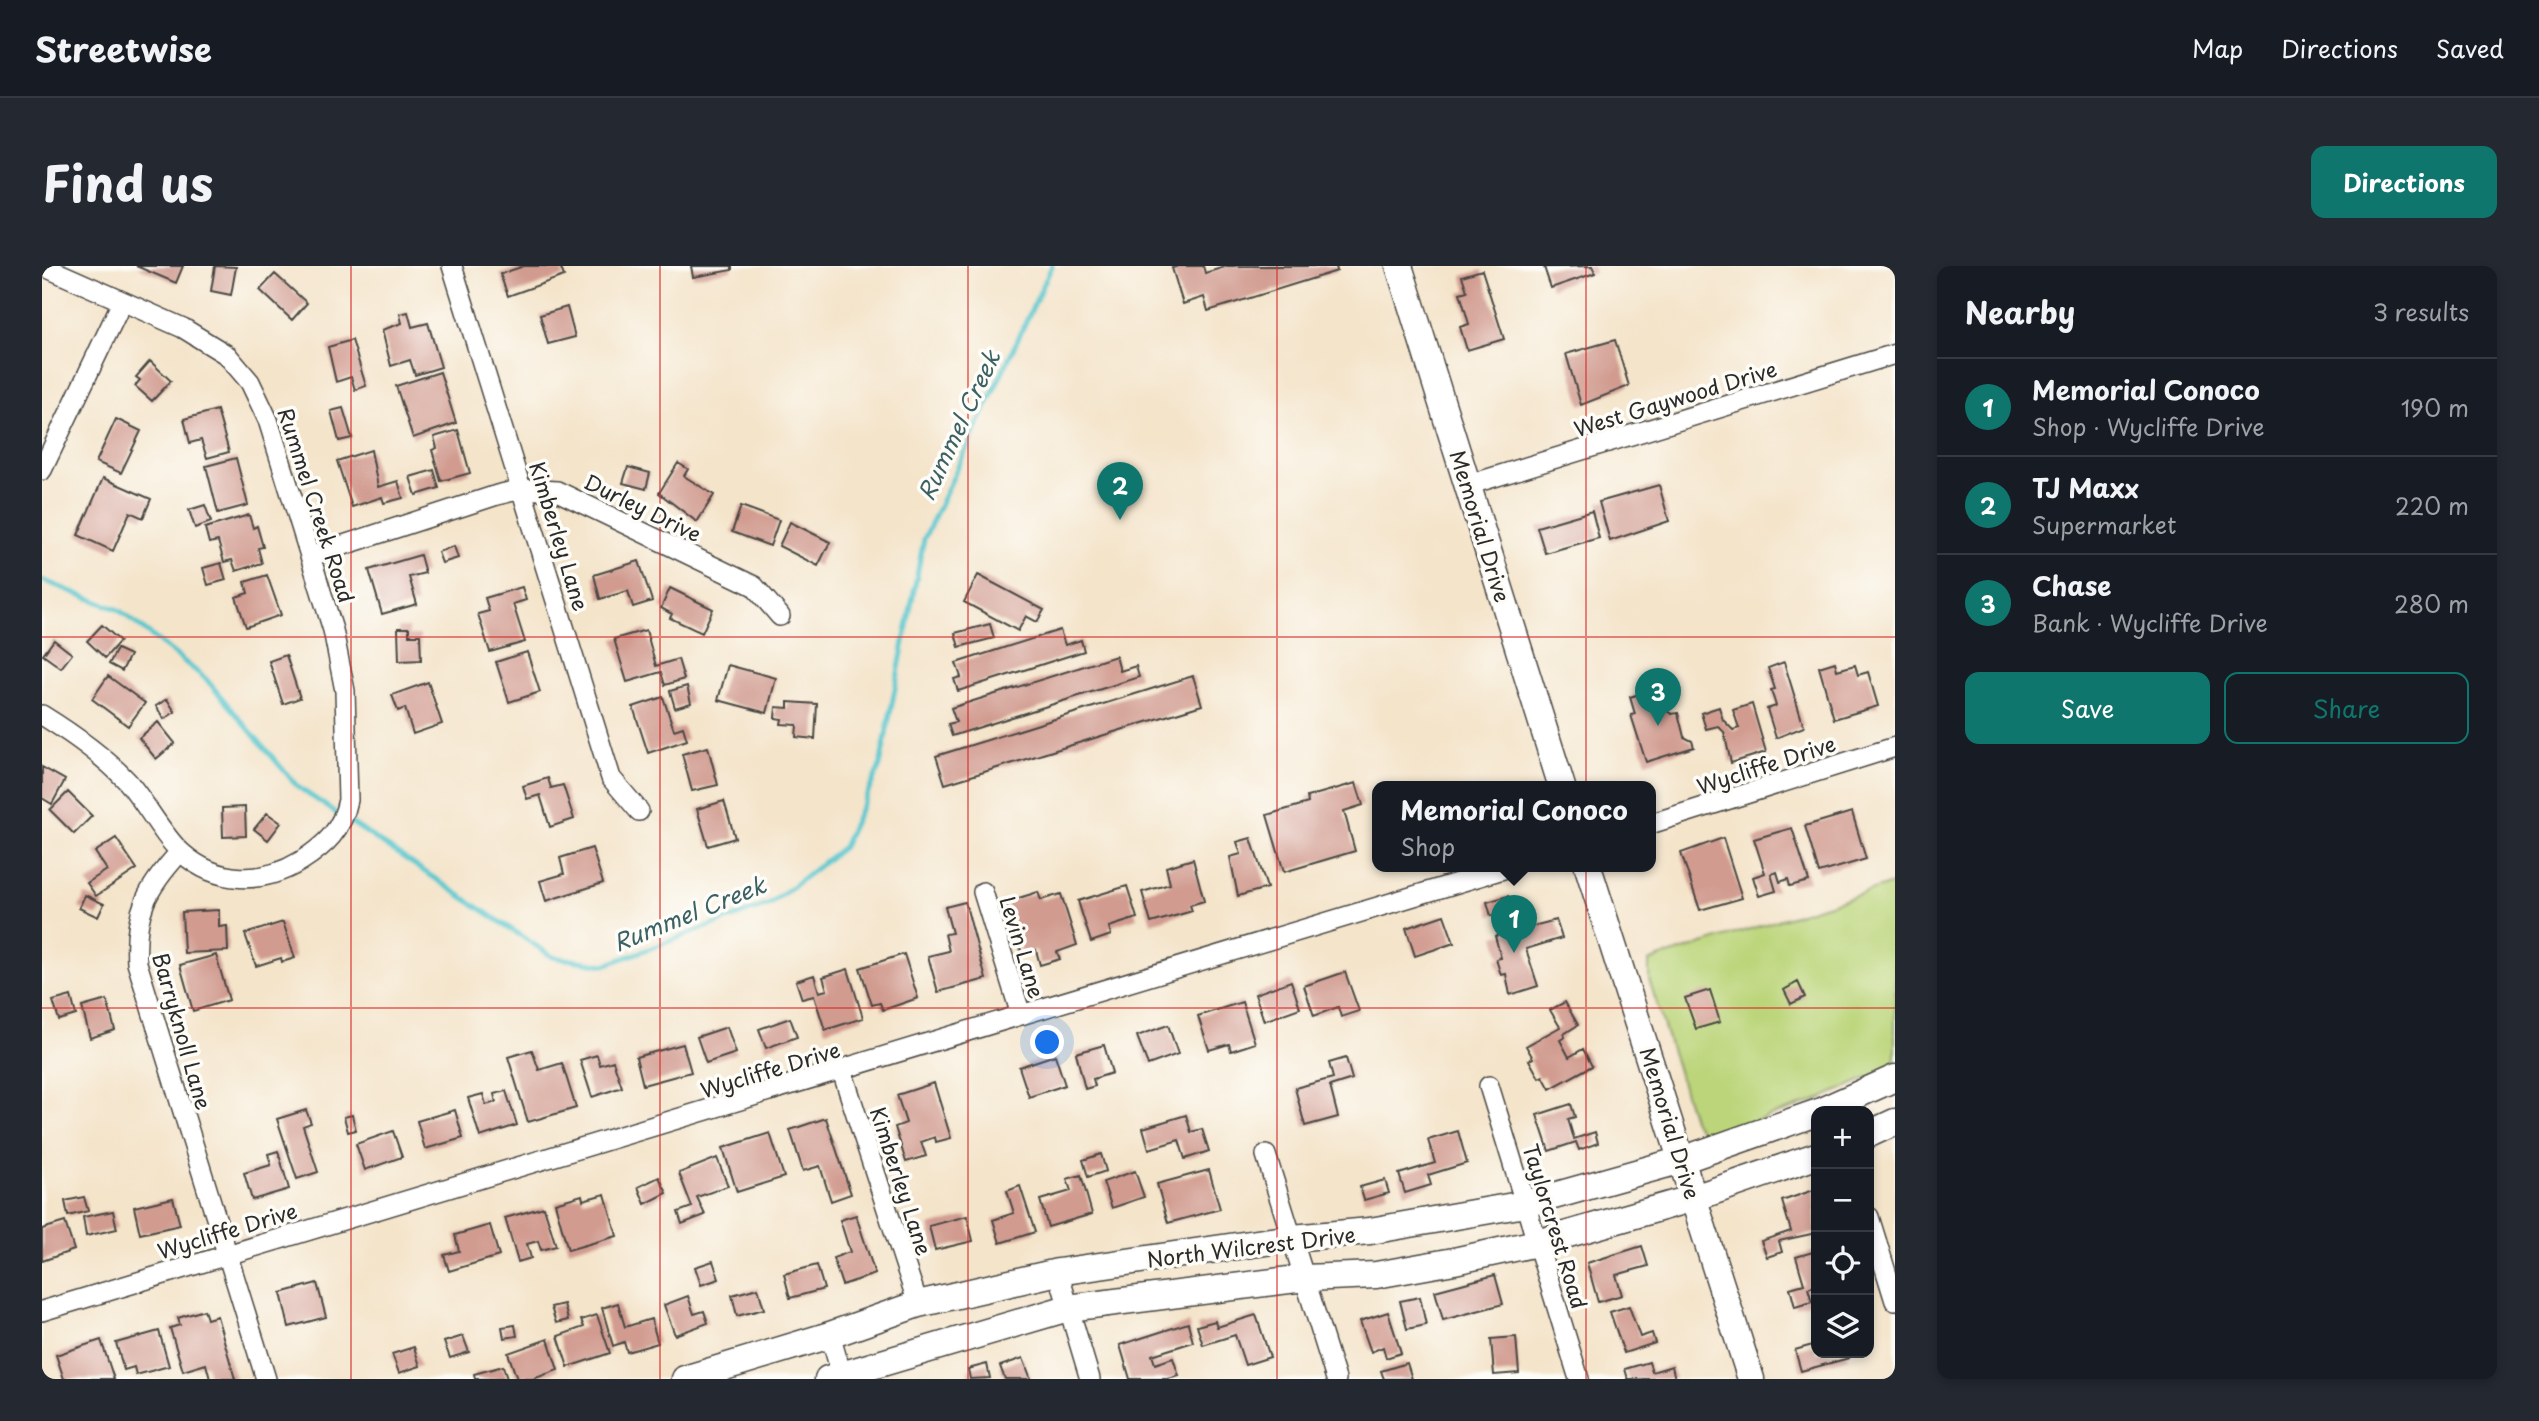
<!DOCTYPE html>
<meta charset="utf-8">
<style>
:root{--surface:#171b24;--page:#242831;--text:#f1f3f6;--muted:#9ea1a6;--line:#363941;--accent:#0f766e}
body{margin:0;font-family:"Playpen Sans",sans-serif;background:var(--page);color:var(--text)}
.controls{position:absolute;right:21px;bottom:21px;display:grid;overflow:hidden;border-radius:14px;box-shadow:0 4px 10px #0003}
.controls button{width:63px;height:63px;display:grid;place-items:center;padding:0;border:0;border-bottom:2px solid var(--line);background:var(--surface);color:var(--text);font:35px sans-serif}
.you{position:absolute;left:1006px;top:777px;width:24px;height:24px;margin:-18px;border:5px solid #fff;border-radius:50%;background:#1a73e8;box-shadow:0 0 0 10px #1a73e833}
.badge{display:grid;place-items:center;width:46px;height:46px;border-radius:50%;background:var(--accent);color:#fff;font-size:23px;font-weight:700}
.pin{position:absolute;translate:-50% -58px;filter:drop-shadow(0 2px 4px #0008)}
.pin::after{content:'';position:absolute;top:37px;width:24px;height:21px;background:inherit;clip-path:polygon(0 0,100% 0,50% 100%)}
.popup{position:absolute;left:1330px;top:515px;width:284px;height:91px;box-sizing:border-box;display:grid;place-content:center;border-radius:14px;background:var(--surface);filter:drop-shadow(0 2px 5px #0005);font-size:23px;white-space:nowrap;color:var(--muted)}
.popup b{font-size:26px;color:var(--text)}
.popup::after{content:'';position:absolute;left:50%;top:100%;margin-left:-14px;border:14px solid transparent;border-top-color:var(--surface)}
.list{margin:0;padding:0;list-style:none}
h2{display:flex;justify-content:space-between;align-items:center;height:91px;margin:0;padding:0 28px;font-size:30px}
h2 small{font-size:23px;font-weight:400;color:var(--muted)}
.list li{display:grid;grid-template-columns:46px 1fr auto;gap:21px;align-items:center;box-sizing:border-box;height:98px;padding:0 28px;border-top:2px solid var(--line)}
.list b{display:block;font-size:26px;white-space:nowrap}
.list p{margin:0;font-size:23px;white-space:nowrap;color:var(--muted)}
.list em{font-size:23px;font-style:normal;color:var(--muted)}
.actions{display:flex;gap:14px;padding:21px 28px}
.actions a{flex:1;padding:16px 0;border:2px solid var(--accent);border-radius:14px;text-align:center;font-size:24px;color:var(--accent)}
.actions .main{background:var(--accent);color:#fff}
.icon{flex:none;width:38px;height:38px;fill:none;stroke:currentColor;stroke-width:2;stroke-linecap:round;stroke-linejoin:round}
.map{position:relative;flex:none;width:1853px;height:1113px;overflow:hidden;border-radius:14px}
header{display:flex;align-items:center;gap:42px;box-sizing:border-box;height:98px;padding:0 35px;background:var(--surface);border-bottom:2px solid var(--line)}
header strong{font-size:33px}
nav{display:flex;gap:38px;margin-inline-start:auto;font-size:24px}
.intro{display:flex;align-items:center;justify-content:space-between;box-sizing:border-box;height:168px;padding:0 42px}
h1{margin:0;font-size:49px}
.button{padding:18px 32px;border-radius:14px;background:var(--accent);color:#fff;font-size:24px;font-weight:700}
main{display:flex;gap:42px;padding:0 42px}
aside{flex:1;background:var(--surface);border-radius:14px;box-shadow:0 4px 10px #0003}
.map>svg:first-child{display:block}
</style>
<header>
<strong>Streetwise</strong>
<nav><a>Map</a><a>Directions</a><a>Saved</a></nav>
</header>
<div class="intro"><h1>Find us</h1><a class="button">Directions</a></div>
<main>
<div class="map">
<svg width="1853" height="1113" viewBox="0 0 1853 1113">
<rect width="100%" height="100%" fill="#fdfcf7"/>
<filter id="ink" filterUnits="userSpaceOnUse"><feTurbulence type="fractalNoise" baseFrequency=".0143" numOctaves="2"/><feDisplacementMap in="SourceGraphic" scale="14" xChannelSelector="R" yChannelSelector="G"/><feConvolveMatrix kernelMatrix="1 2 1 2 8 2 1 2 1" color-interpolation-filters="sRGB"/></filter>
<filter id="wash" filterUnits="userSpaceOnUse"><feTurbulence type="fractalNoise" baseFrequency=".00686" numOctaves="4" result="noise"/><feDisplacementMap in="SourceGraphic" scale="28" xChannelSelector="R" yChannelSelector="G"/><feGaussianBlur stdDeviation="1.57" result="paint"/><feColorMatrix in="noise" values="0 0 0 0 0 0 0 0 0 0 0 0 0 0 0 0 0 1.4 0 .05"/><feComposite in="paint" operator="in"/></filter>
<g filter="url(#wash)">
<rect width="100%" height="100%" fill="#f4e4ca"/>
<path fill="#bcd57a" stroke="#748052" stroke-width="2" d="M1853 617V800L1773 835 1669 870 1660 866 1652 856 1607 713V695Z"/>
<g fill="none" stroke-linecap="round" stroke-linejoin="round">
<path stroke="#59c6cd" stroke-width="5" d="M0 314 77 344 164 413 256 521 297 549
M305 554 511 691 563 699 728 638 801 581 838 500 882 273 1010 0"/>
</g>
<g id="blocks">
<path fill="#d19b90" d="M94 0H141L134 17Z
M173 0 194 1 189 29 169 25Z
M482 0H518L522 10 466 30 458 8Z
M649 0H690V4L651 11Z
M1137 0H1161L1163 7 1186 0H1294L1295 5 1166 45 1162 31 1141 38 1130 2Z
M1551 0 1553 7 1509 22 1502 1Z
M1440 4 1462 73 1425 84 1418 61 1427 58 1418 27 1425 25 1420 10Z
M233 8 265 37 250 54 218 24Z
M525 41 533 71 506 78 498 49Z
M366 46 370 61 386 57 399 101 373 109 368 94 349 100 340 64 360 57 358 48Z
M310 74 324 120 313 124 309 111 294 116 286 81Z
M1573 74 1587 120 1539 139 1524 88Z
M108 95 129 115 110 135 93 120 98 114 94 111Z
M398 106 414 157 371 172 354 120Z
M301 142 310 172 297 175 289 145Z
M175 144 187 186 165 192 159 174 148 177 142 153Z
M74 153 99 165 79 207 54 196Z
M416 164 428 207 399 215 390 184 395 182 392 171Z
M329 184 336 221 356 215 361 232 342 237 340 231 310 241 295 195Z
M194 192 206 239 176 247 164 200Z
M636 197 646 203 642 210 672 229 655 256 617 227Z
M586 201 608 207 604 223 581 217Z
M392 204 397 222 374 229 368 211Z
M61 212 109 233 101 252 88 246 71 285 36 269Z
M1617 219 1627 255 1568 275 1557 236Z
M163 239 169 256 153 262 147 244Z
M699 240 737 254 728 280 690 266Z
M1550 245 1557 272 1503 287 1495 261Z
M207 249 211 262 215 260 221 281 216 282 220 297 194 305 190 294 182 296 176 275 167 277 163 262Z
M748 256 788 276 776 300 737 280Z
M412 280 416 292 400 297 396 286Z
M378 289 383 307 367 311 375 338 340 348 327 304Z
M597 295 610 335 591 341 586 325 558 333 552 309Z
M179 297 184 314 166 319 161 302Z
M225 309 239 349 204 361 194 331 206 327 203 316Z
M936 309 1002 344 995 356 984 350 976 365 922 336Z
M480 321 484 334 471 338 483 376 448 386 436 348 447 345 443 332Z
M628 322 671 343 660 367 628 352 630 348 619 342Z
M948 358 952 372 917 381 913 367Z
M60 359 78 375 63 392 45 375Z
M356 362H367V369H378L379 394 357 395Z
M604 364 614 400 636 393 642 413 623 419 619 406 585 416 572 373Z
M1018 364 1023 379 1039 374 1042 385 916 425 912 413 919 411 914 397Z
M12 374 30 388 19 402 1 389Z
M75 383 88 389 80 405 67 398Z
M485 386 498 426 467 436 454 396Z
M244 389 258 432 241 438 227 395Z
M1074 390 1078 405 1094 400 1097 411 910 470 906 458 914 456 909 442Z
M1742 396 1762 461 1734 472 1725 443 1734 440 1729 424 1733 423 1726 402Z
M1793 396 1795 404 1813 399 1816 409 1826 406 1836 440 1792 453 1777 401Z
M686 399 734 412 725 447 676 434Z
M66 410 103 437 86 460 50 433Z
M1151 410 1160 439 903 518 894 490Z
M386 416 400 458 371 468 363 442 356 445 350 429Z
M645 420 649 437 633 442 628 425Z
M1604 426 1616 440 1630 448 1636 447 1642 471 1650 475 1652 481 1604 496 1589 449 1593 448 1588 431Z
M621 431 632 464 641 461 645 474 606 487 591 441Z
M125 433 133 446 122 453 114 440Z
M746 436 775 438 773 473 754 471 755 459 739 458 740 453 733 452 734 441 746 442Z
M1710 438 1724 486 1689 497 1682 466 1676 460 1664 463 1659 447 1677 441 1681 454 1691 464 1697 462 1691 444Z
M116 456 133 477 114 493 97 472Z
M666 481 676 519 650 525 640 488Z
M0 501 23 514 10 538 0 532Z
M506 512 509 522 521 519 532 553 508 561 498 529 485 533 481 520Z
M1314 517 1321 539 1302 545 1313 585 1242 606 1225 549 1266 537 1265 531Z
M26 526 50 550 32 568 8 544Z
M682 535 693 572 666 580 655 543Z
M203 541 204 570 181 571 180 542Z
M1810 546 1824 593 1777 607 1763 560Z
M225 547 239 557 226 574 212 563Z
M1750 562 1767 615 1748 620 1746 613 1738 616 1735 606 1729 608 1734 625 1717 630 1711 611 1723 607 1712 573Z
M74 572 95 603 54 630 45 617 65 604 53 586Z
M1209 572 1225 622 1196 630 1188 591 1199 588 1195 576Z
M1681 572 1700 632 1658 644 1639 587Z
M550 582 561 617 504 635 498 615 522 608 518 592Z
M1151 593 1162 635 1148 639 1150 645 1109 657 1100 626 1128 618 1124 601Z
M1085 620 1095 652 1067 661 1069 669 1049 676 1036 635Z
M996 626 999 634 1019 628 1035 679 1015 686 1018 693 998 699 994 684 980 688 964 636Z
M43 629 62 638 56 651 37 642Z
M1466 630 1470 644 1449 650 1445 636Z
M923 636 944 713 896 726 886 690 907 685 903 668 910 667 903 641Z
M177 644V661L185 660 186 685 142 687 140 646Z
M1402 649 1412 677 1373 690 1364 662Z
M1514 654 1520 672 1484 683 1496 720 1468 729 1464 708 1459 709 1454 693 1459 692 1453 670Z
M241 656 253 692 240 696 239 692 214 700 203 668Z
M862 688 876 732 841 744 838 737 830 739 818 702Z
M174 689 187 734 151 745 138 699Z
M806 703 821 752 783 764 772 730 760 733 754 715 772 709 777 726 785 724 781 711Z
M1303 706 1317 745 1299 751 1296 741 1272 750 1262 720Z
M1249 715 1258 742 1222 755 1213 728Z
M1756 716 1763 731 1749 738 1742 724Z
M1668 724 1678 756 1654 763 1643 732Z
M29 730 34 749 17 754 11 735Z
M65 734 73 764 48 772 40 741Z
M1200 736 1213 777 1189 785 1187 778 1167 784 1156 750Z
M1523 736 1536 759 1522 768 1523 771 1518 774 1527 791 1541 783 1550 800 1508 823 1501 810 1497 812 1487 794 1491 792 1484 780 1518 761 1508 744Z
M748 752 755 771 724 782 717 763Z
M1126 759 1136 788 1106 799 1095 770Z
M685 761 694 787 664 797 655 771Z
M641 778 649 806 601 819 594 791Z
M1062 779 1070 807 1051 813 1053 820 1043 823 1034 787Z
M490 784 497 804 520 797 534 842 486 856 466 791Z
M555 789 558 799 571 795 580 821 550 831 538 794Z
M1013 789 1023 819 987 831 977 801Z
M1304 792 1310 813 1288 820 1296 851 1263 860 1253 822 1291 812 1287 797Z
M892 817 909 872 894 876 893 871 879 876 884 890 864 896 853 861 864 857 855 829Z
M464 825 475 859 438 871 426 832 441 828 444 839 454 836 452 828Z
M1529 838 1533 851 1526 853 1532 873 1553 866 1556 877 1537 884 1534 876 1507 885 1495 849Z
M264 844 269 857 261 860 276 906 255 913 235 853Z
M413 844 421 872 383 883 375 855Z
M310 849 314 864 306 866 302 851Z
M1144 849 1149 866 1160 863 1167 885 1143 893 1137 874 1107 883 1101 862Z
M784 852 809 928 789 935 778 900 761 905 748 864Z
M351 865 360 891 323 904 314 878Z
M1416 865 1425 897 1386 909 1389 919 1363 927 1357 908 1393 897 1386 874Z
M728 867 742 911 695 926 681 882Z
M236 885 247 923 210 934 202 907 229 899 226 888Z
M1059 888 1064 905 1046 911 1041 894Z
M675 892 686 920 655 931 663 949 640 958 636 946 650 941 637 907Z
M1167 904 1178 943 1126 957 1115 918Z
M1093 905 1102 931 1070 942 1061 916Z
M1039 909 1050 948 1006 961 998 934 1029 925 1025 913Z
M617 911 625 927 603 938 596 921Z
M1343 914 1347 927 1322 934 1318 921Z
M978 920 993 966 958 977 951 954 972 947 965 925Z
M1772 924 1774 967 1737 975 1740 986 1725 991 1719 975 1749 965 1740 935Z
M563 928 575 970 526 984 513 937 540 929 541 934Z
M42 931 46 945 26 950 23 935Z
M131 932 138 959 98 968 92 941Z
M502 941 514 980 499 984 496 975 485 978 489 992 476 996 463 952Z
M71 945 75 963 44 970 41 951Z
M814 949 833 1008 800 1019 791 992 808 986 798 954Z
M925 950 931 975 893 984 887 960Z
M23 956 32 984 0 995V963Z
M448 959 457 990 407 1005 402 989 417 985 413 969Z
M1600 980 1606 1000 1574 1009 1580 1029 1556 1036 1545 997Z
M1774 985V1019L1766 1022 1770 1036 1753 1041 1748 1022 1762 1018 1754 991Z
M671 995 677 1013 659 1019 653 1001Z
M775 999 782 1023 748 1032 742 1008Z
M1453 1009 1461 1038 1401 1054 1393 1025Z
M275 1017 284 1051 247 1061 239 1027Z
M716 1022 722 1043 695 1050 690 1029Z
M646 1030 652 1048 662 1045 666 1057 633 1069 622 1039Z
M1378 1031 1384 1059 1365 1063 1358 1035Z
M576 1037 583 1061 609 1053 616 1077 585 1086 582 1076 571 1080 560 1042Z
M522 1038 526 1054 514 1057 509 1041Z
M1587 1040 1598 1071 1610 1067 1613 1077 1582 1087 1568 1046Z
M162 1044 165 1053 175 1050 193 1113H168L164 1098 141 1105 128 1062 138 1059 136 1052Z
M1346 1046 1359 1087 1344 1092 1341 1081 1329 1086 1318 1055Z
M555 1049 568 1087 526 1101 516 1070 542 1061 539 1054Z
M1214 1049 1228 1091 1203 1099 1193 1069 1161 1079 1155 1060 1173 1055 1175 1061Z
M1146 1057 1151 1076 1110 1089 1113 1098 1131 1092 1137 1110 1126 1113H1088L1078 1079Z
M473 1059 475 1070 462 1072 460 1061Z
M117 1065 127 1100 94 1109 92 1101 82 1104 74 1077Z
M421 1070 427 1086 408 1092 402 1076Z
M1474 1071 1477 1107 1452 1109 1449 1073Z
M506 1073 516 1104 491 1113H475L466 1087Z
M59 1074 72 1113H22L14 1089Z
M1774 1078V1087H1805L1807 1092 1759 1105 1753 1084Z
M372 1081 378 1100 357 1107 350 1088Z
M981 1092 989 1113H963L958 1100Z
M1607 1096 1610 1106 1630 1100 1633 1113H1586L1583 1103Z
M1365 1097 1370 1113H1342L1339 1105Z
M945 1098 948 1112 928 1113 926 1103Z
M461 1100 465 1113H433L432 1108Z"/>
</g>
</g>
<g filter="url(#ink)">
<use href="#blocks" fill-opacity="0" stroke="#494743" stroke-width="2"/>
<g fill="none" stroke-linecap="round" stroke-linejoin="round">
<defs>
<path id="street" d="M410 0 569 512 597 545
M0 204 80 36
M1426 219 1853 88
M268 290 455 229 480 223 515 225 712 320 738 350
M0 449C29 467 61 489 85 515 102 534 122 572 140 587 175 618 220 619 259 595 284 579 300 564 306 534L303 425 291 364 226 154 208 116 185 89 141 62 1 0
M1608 558 1853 481
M138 586C104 623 92 646 95 697L224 1113
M941 626 979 749
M800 805 876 1038
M1447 820 1537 1113
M1224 889 1294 1113
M1827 951 1853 1035
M1016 1006 1048 1113
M0 1045 1468 601
M788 1069 801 1113"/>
<path id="secondary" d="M1357 0 1520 521
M1546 601 1709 1113
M1779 845 1853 812
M1827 868 1853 856
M643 1113 788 1069 876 1038 1016 1006 1250 972 1328 965 1483 938 1640 894 1774 847
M786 1113 1026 1042 1263 1012 1334 1009 1412 995 1495 977 1652 932 1774 890"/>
</defs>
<use href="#street" stroke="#494743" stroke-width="22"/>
<use href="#secondary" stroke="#494743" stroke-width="29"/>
<use href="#street" stroke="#fff" stroke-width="19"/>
<use href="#secondary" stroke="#fff" stroke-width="26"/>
</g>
</g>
<path fill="none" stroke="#d62828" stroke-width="2" stroke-opacity="0.55" d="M309 0V1113M618 0V1113M926 0V1113M1235 0V1113M1544 0V1113M0 371H1853M0 742H1853"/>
<g text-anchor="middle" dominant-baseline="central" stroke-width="7" stroke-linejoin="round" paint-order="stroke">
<g font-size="21" fill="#2b2b2b" stroke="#fdfcf7">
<text transform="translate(1633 132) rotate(-17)">West Gaywood Drive</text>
<text transform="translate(275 239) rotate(72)">Rummel Creek Road</text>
<text transform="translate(601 241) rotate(26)">Durley Drive</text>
<text transform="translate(1439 260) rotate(73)">Memorial Drive</text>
<text transform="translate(518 270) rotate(73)">Kimberley Lane</text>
<text transform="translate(1724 498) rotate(-18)">Wycliffe Drive</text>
<text transform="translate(981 681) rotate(73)">Levin Lane</text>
<text transform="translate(141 765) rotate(74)">Barryknoll Lane</text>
<text transform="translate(728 803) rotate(-17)">Wycliffe Drive</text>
<text transform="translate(1629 857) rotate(73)">Memorial Drive</text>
<text transform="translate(860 915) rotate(72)">Kimberley Lane</text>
<text transform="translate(1514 960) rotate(73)">Taylorcrest Road</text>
<text transform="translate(185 964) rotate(-17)">Wycliffe Drive</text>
<text transform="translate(1209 980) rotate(-7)">North Wilcrest Drive</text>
</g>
<g font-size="23" font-style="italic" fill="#3b6164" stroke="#fdfcf7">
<text transform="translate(916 159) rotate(-65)">Rummel Creek</text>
<text transform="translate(647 647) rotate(-22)">Rummel Creek</text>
</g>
</g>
</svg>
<div class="controls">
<button>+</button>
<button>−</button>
<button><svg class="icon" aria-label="locate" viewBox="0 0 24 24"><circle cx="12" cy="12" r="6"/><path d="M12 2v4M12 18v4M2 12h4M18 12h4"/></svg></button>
<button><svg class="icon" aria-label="layers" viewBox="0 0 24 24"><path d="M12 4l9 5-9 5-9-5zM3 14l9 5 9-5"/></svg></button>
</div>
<div class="you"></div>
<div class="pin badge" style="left:1472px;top:687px">1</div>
<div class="popup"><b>Memorial Conoco</b>Shop</div>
<div class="pin badge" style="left:1078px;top:254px">2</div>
<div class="pin badge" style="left:1616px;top:460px">3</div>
</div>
<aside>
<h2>Nearby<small>3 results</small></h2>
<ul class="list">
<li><span class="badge">1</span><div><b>Memorial Conoco</b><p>Shop · Wycliffe Drive</p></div><em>190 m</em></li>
<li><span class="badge">2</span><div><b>TJ Maxx</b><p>Supermarket</p></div><em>220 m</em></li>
<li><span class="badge">3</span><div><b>Chase</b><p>Bank · Wycliffe Drive</p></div><em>280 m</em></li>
</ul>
<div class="actions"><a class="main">Save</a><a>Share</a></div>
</aside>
</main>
